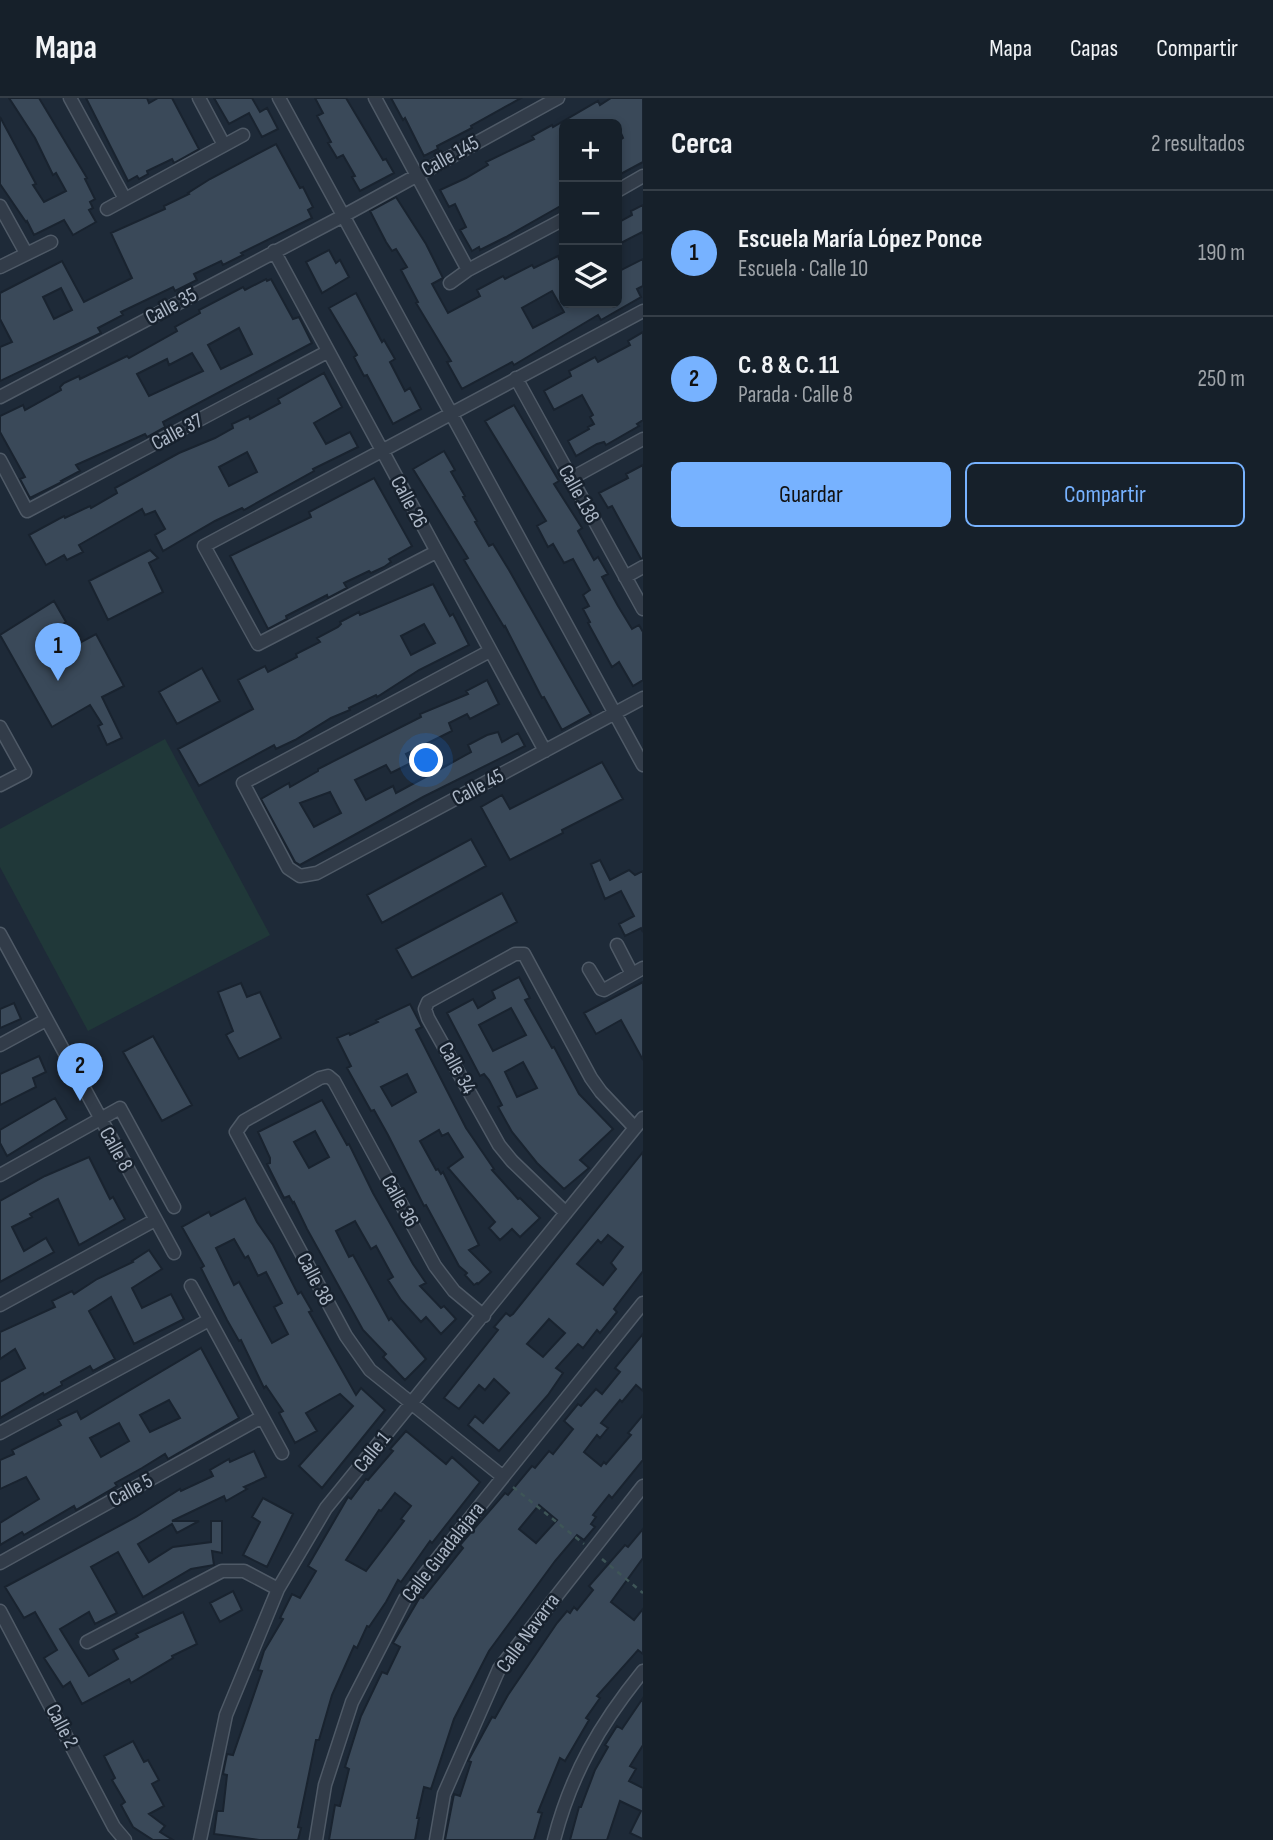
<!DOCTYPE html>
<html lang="es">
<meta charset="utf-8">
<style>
:root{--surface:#16202a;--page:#232d36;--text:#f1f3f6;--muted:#9ea3a8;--line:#353e47;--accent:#77b2ff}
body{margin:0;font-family:"Sofia Sans Condensed",sans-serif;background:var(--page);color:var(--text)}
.controls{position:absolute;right:21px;top:21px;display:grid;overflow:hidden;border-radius:10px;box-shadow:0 4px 10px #0003}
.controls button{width:63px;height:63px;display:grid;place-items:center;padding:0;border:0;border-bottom:2px solid var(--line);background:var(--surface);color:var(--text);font:35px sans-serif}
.you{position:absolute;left:427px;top:663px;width:24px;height:24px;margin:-18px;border:5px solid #fff;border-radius:50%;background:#1a73e8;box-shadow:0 0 0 10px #1a73e833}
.badge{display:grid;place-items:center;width:46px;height:46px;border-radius:50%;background:var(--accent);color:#111;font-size:23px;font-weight:700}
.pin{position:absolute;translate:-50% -58px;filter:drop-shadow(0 2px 4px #0008)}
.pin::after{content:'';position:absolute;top:37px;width:24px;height:21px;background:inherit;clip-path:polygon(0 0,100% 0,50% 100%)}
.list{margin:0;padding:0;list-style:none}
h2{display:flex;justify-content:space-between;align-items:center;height:91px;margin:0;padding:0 28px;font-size:30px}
h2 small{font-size:23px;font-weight:400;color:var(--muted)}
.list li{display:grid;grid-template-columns:46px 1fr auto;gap:21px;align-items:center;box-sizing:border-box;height:126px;padding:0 28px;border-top:2px solid var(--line)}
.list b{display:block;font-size:26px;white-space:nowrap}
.list p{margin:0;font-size:23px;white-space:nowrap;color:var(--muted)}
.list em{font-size:23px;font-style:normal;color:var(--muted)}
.actions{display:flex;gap:14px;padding:21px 28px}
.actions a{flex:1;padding:16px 0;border:2px solid var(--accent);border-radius:10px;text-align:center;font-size:24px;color:var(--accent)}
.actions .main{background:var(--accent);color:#111}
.icon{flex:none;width:38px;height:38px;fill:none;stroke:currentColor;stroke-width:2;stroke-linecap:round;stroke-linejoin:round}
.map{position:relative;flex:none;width:643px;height:1742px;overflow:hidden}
header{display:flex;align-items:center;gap:42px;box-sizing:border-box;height:98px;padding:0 35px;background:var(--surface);border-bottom:2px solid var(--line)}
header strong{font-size:33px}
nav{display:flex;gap:38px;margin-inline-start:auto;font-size:24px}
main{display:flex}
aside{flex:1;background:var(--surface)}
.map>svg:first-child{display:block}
</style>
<header>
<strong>Mapa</strong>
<nav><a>Mapa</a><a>Capas</a><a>Compartir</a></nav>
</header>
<main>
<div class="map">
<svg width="643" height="1742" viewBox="0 0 643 1742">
<rect width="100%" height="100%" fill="#1e2a38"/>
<path fill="#203839" d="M165 641 270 837 88 933 0 769V731Z"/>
<path fill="#3a4959" stroke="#19232f" stroke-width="2" fill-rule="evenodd" d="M9 0H39L87 80 85 81 95 101 90 104 93 110 89 112 96 124 73 137 64 122 34 137 27 123 26 124 0 86V19L36 86 33 87 44 104 66 93 56 75 53 77 35 40Z
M86 0H147L149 5 158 0H172L199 51 174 65 172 61 147 73 148 76 139 81 137 78 128 83Z
M214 0H252L260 14 267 10 278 31 262 39 249 15 229 26Z
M315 0H346L383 62 386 61 394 75 360 93 352 79 355 78 343 57 337 60 328 45 331 44 317 18 323 15Z
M391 0H521L471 28 472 30 437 48 438 51 424 58 405 20 403 22Z
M611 0H643V64L617 78V44L623 40 617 26H564V106L506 139 480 152 479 149 472 153 460 132 466 129 455 106 449 109 440 92 466 80 488 67 486 64 534 41 532 38 552 27 553 29 598 3 600 7Z
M276 46 300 90 303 89 313 109 308 112 312 120 241 155 243 157 223 167 221 163 194 176 197 182 175 193 173 189 121 214 123 217 98 230 101 235 0 283V249L12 244 0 221V195L62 163 84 204 132 180 111 135 165 111 164 108 189 96 188 95 210 81ZM61 190 72 212 54 221 43 199Z
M396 99 426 146 443 180 432 186 448 215 480 198 477 192 503 178 505 181 532 167 534 170 558 158 559 161 564 158V205H616L617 207V174L643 161V188L637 191 641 199 601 222 598 217 514 267 512 264 462 291 447 264 451 263 416 205 418 204 401 172 407 169 396 151 392 153 386 144 370 113ZM552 193 564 214 533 230 522 210Z
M643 107V136L642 134 617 147V125L632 117 631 113Z
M329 152 336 165 340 162 349 179 322 195 306 164Z
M266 181 267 183 271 181 293 221 299 219 312 245 163 324 165 329 147 339 145 336 76 367 80 373 61 383 62 384 30 400 20 381 25 379 0 334V318L23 307 25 312 61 292 60 289 64 285 79 278 80 281 127 258 129 260 177 233 175 229 200 215 199 212 243 189 245 192ZM239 230 252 256 221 271 208 247ZM192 255 203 273 149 298 137 276 167 261 169 267Z
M356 195 382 244 384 242 395 261 390 264 405 293 410 290 421 311 393 326 367 277 364 278 354 259 357 257 329 210Z
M643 234V322L637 326 639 328 606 347 604 344 597 346 576 358 568 343 589 331 588 329 594 326 590 319 593 317 582 297 554 312 544 293 571 278 569 273 595 259 598 264 630 247 628 243Z
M324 275 342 309 314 325 326 346 350 334 358 349 313 371 314 373 244 412 242 410 215 423 163 453 155 437 165 431 155 413 145 417 142 411 79 447 83 454 67 462 64 457 46 467 29 437 64 418 65 420 90 408 91 410 117 395 115 390 179 355 215 340 233 330 232 326 249 318 250 321 280 305 278 301ZM247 354 257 374 229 388 219 369Z
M514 307 559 383 554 386 582 430 578 433 594 462 598 459 608 476 602 479 618 508 632 531 639 527 643 534V582L633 588 619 564 612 569 588 525 590 524 583 511 589 508 583 497 590 492 573 461 564 465 553 446 548 449 537 428 546 423 485 323Z
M444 353 455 372 451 374 465 398 463 399 477 423 475 424 489 448 493 446 509 472 591 616 562 632 544 599 542 600 505 528 504 529 464 462 468 460 413 371Z
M643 367V460L641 461 612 408 608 410 599 395 628 380 626 376Z
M374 380 412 448 389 461 391 464 384 469 371 475 369 473 344 485 347 490 328 500 327 497 286 518 287 521 268 531 230 458 311 419 309 414Z
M150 452 158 460 149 465 163 494 108 522 89 483Z
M433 486 450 518 453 516 469 547 419 572 377 599 376 597 349 610 350 612 331 620 295 642 276 651 274 647 199 688 178 651 253 611 238 582 265 568 268 574 297 559 296 556 320 544 317 540 338 529 341 526 340 524 359 514 360 517ZM424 526 435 545 411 557 401 538Z
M54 503 66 524 51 533 63 554 96 536 124 588 102 599 122 640 107 647 98 628 102 626 90 607 52 629 0 537Z
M202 570 220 603 177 626 159 594Z
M487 582 499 606 470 621 467 616 449 625 452 633 406 656 411 665 391 675 386 667 355 682 366 702 393 688 396 695 444 669 471 654 468 647 487 637 498 634 502 644 518 635 525 648 423 699 300 767 295 764 261 701 289 685 290 689 318 673V671L324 668 421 619 420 616 468 596 466 593ZM330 694 341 715 314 729 300 705Z
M602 664 623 701 562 732 563 735 510 762 481 709 502 697 510 711Z
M471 741 486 768 382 825 367 797Z
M600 762 610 782 629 772 635 777 643 773V834L641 830 625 838 619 826 634 818 621 793 605 801 591 766Z
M502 795 517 824 412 880 396 851Z
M519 879 530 900 525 902 552 950 554 949 579 996 613 1031 580 1062 589 1070 564 1091 537 1065 512 1034 498 1009 502 1007 489 982 484 976 480 978 447 915 473 901 478 910 495 900 492 893ZM511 910 526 937 493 953 479 927ZM523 964 537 990 517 999 505 974Z
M643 884V962L621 922 596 936 584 915Z
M241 885 247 899 260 894 281 940 239 961 226 937 233 933 218 894Z
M14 905 21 921 0 930V911Z
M410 906 422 929 416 932 466 1030 494 1071 492 1072 518 1101 520 1100 540 1120 520 1139 512 1131 500 1142 489 1130 495 1124 448 1070 463 1059 448 1035 442 1038 439 1032 420 1043 436 1072 438 1071 441 1076 443 1074 479 1147 469 1152 491 1174 478 1186 477 1185 474 1187 465 1177 467 1175 459 1168 426 1107 424 1108 388 1037 374 1012 371 1013 347 970 351 968 337 940 349 935 350 937 378 924 376 922ZM407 976 416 994 392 1008 381 989Z
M153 938 192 1007 162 1023 123 954Z
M39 958 46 974 33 980 36 989 0 1007V976Z
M55 1000 67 1021 7 1058 0 1045V1032Z
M322 1002 347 1047 349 1046 373 1095 413 1166 426 1185 420 1188 441 1210 444 1208 456 1221 441 1236 426 1219 421 1224 401 1202 388 1182 393 1179 376 1148 371 1151 355 1123 336 1133 349 1159 353 1157 389 1222 391 1220 426 1261 405 1282 383 1259 386 1256 363 1232 307 1131 294 1104 293 1105 289 1098 284 1100 267 1066 270 1065V1060L258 1034ZM315 1033 329 1059 309 1070 294 1044Z
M643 1054V1173L614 1211 617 1214 600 1235 597 1232 583 1250 578 1246 556 1270 563 1275 548 1297 499 1353 468 1327 475 1318 483 1325 509 1295 494 1281 485 1292 479 1287 459 1311 444 1300 498 1232 494 1229 506 1215 510 1218 513 1216ZM608 1137 623 1149 611 1165 616 1171 603 1187 577 1166 598 1142 601 1145ZM549 1221 565 1235 543 1259 527 1246Z
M89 1059 110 1101 113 1099 125 1121 79 1147 58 1101 30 1116 32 1119 12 1129 24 1153 46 1140 54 1154 0 1184V1103L45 1078Z
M245 1100 257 1124 273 1147 298 1196 301 1194 312 1213 309 1214 356 1297 361 1290 385 1312 322 1390 299 1368 353 1308 340 1296 306 1315 317 1333 295 1345 279 1315 283 1313 266 1288 264 1290 241 1242 239 1243 227 1222 201 1170 204 1168 182 1129 209 1114 211 1118ZM234 1141 245 1160 248 1158 258 1178 266 1174 282 1205 274 1209 288 1236 272 1245 239 1184 234 1187 216 1150Z
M149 1152 162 1171 132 1190 142 1210 171 1196 184 1221 134 1246 111 1199 89 1213 115 1261 93 1273 90 1268 61 1284 62 1287 44 1297 43 1295 0 1320V1284L25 1270 15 1251 0 1261V1234L55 1209 52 1203 72 1193 74 1196 97 1181 133 1164 132 1163Z
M643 1236V1293L636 1287 622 1304 620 1302 601 1325 608 1330 600 1340 597 1337 584 1354 601 1368 604 1364 606 1366 631 1337 628 1335 643 1317V1362L612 1400 609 1397 593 1417 596 1419 591 1426 595 1429 584 1442 577 1437 555 1463 489 1553 454 1621 431 1691 424 1689 417 1720H419L415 1742H329L335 1707 340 1708 349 1671 345 1669 361 1618 382 1574 387 1576 400 1549 393 1545 420 1499 423 1500 463 1450 460 1447 505 1395 508 1397 532 1368 535 1370 549 1353 553 1356 573 1331 564 1323 578 1306 581 1308 596 1291 602 1296 620 1274 615 1270ZM539 1407 557 1422 536 1445 519 1431Z
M201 1250 239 1320 168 1361 165 1356 142 1370 115 1385 117 1388 76 1412 74 1408 24 1437 22 1434 0 1447V1425L39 1401 26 1379 0 1391V1362L14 1356 12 1352 61 1327 58 1322 77 1313 81 1321ZM169 1302 180 1320 150 1334 140 1317ZM119 1325 129 1343 101 1359 90 1340Z
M406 1333 446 1366 452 1359 480 1384 432 1445 430 1443 401 1484 398 1482 386 1504 369 1529 367 1528 357 1550 354 1548 332 1597 319 1642H316L298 1729 301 1730 298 1742H259L214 1736 217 1713H223L227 1677 223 1676 227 1656 233 1657 262 1573 258 1572 264 1553 283 1521 280 1520 292 1496 300 1500 316 1473 308 1468 348 1399 351 1401 366 1381 368 1382 393 1353 390 1351ZM395 1395 411 1408 401 1421 404 1423 366 1473 346 1462 379 1412 381 1413Z
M254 1353 266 1379 244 1389 247 1391 226 1403 224 1398 172 1423H199L177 1435 172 1426 138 1446 149 1464 173 1449 211 1444V1423H222V1455L212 1453 214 1467 191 1471 143 1499 118 1454 91 1469 117 1515 95 1526 89 1514 60 1531 89 1578 118 1561 113 1552 138 1539 136 1536 183 1514 197 1546 172 1558 173 1560 131 1585 129 1581 82 1606 70 1584 63 1589 44 1560 57 1552 35 1514 24 1520 5 1489 136 1419 180 1391 181 1393 213 1378 210 1372 229 1361 230 1364Z
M263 1400 293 1416 267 1469 243 1457 260 1424 252 1419Z
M643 1431V1460L611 1504 634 1522 643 1511V1556L638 1552 597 1598 600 1600 586 1620 589 1622 565 1663 560 1660 538 1714 542 1715 534 1742H445L454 1696 460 1698 471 1664 468 1663 492 1619 495 1620 508 1597 557 1525 567 1513 570 1515 574 1509 577 1512 593 1492 589 1488 604 1471 625 1447 628 1449Z
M233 1493 242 1512 220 1524 210 1505Z
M643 1600V1647L630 1668 636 1671 629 1683 643 1690V1741L630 1735 641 1713 620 1703 607 1742H570L579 1709H581L595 1672 608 1649 605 1647 617 1628 622 1631Z
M133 1643 144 1664 148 1662 159 1682 152 1686 164 1708 149 1716 165 1728 160 1734 173 1742H153L133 1729 121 1707 125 1704 112 1682 115 1680 104 1658Z"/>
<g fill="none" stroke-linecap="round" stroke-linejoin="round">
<defs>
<path id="minor" d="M70 0 125 101
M199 0 224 47
M279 0 643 667
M375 0 468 172
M617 93 643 78
M0 108 26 155
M107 111 243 37
M274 153 545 653
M0 169 51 144
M450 185 468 172 564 121
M516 280 643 511
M0 299 343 118 558 0
M0 362 27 413 327 254
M570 381 643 341
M436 454 258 546 204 448 643 213
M625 479 643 469
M490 553 243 685 288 770 300 778 317 775 643 600
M0 629 25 674 0 687
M0 836 174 1155
M617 847 632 876
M589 871 601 891 604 892 643 870
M0 947 46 922
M0 1077 120 1010 174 1109
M566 1115 512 1063 499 1047 428 920 425 911 428 904 515 856H524L591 980 601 994 635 1030
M191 1188 282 1355
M0 1207 155 1122
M484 1218 454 1193 435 1168 334 983 328 978 320 980 244 1023 236 1034 346 1238 370 1272 502 1378
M0 1335 209 1222
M0 1465 262 1319
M0 1513 114 1729 125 1742
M87 1544 222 1473H244L278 1491
M200 1742 226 1617 278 1491 326 1410 643 1020
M316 1742 325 1687 352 1604 405 1501 643 1205
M436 1742 444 1696 499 1571 643 1388
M554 1742C571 1676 600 1626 643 1573"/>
</defs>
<use href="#minor" stroke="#4f5a67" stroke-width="15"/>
<path stroke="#3e5557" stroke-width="2.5" stroke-dasharray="5 5" stroke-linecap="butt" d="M513 1389 584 1446
M602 1461 643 1495"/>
<use href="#minor" stroke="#323c49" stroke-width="12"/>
</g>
<g text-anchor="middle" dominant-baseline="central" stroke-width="5" stroke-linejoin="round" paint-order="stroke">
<g font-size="21" fill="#acb7c6" stroke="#17212d">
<text transform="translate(450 58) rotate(-29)">Calle 145</text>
<text transform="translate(171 208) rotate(-28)">Calle 35</text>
<text transform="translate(177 334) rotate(-28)">Calle 37</text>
<text transform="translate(579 396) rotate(61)">Calle 138</text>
<text transform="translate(409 404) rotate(62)">Calle 26</text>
<text transform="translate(478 689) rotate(-28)">Calle 45</text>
<text transform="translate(457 970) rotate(61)">Calle 34</text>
<text transform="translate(116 1051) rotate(61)">Calle 8</text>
<text transform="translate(400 1103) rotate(61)">Calle 36</text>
<text transform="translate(315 1181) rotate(62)">Calle 38</text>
<text transform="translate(372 1354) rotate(-51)">Calle 1</text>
<text transform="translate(131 1392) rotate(-29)">Calle 5</text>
<text transform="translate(443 1454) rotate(-52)">Calle Guadalajara</text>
<text transform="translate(528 1535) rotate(-54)">Calle Navarra</text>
<text transform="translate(62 1628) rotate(62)">Calle 2</text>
</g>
</g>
</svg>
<div class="controls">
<button>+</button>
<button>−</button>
<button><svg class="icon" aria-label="layers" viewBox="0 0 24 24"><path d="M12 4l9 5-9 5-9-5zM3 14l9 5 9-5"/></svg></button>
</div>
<div class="you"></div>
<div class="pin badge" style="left:58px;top:583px">1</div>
<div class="pin badge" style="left:80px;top:1003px">2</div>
</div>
<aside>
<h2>Cerca<small>2 resultados</small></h2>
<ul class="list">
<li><span class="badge">1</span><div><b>Escuela María López Ponce</b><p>Escuela · Calle 10</p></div><em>190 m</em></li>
<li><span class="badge">2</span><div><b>C. 8 &amp; C. 11</b><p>Parada · Calle 8</p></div><em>250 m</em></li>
</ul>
<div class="actions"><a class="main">Guardar</a><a>Compartir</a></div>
</aside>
</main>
